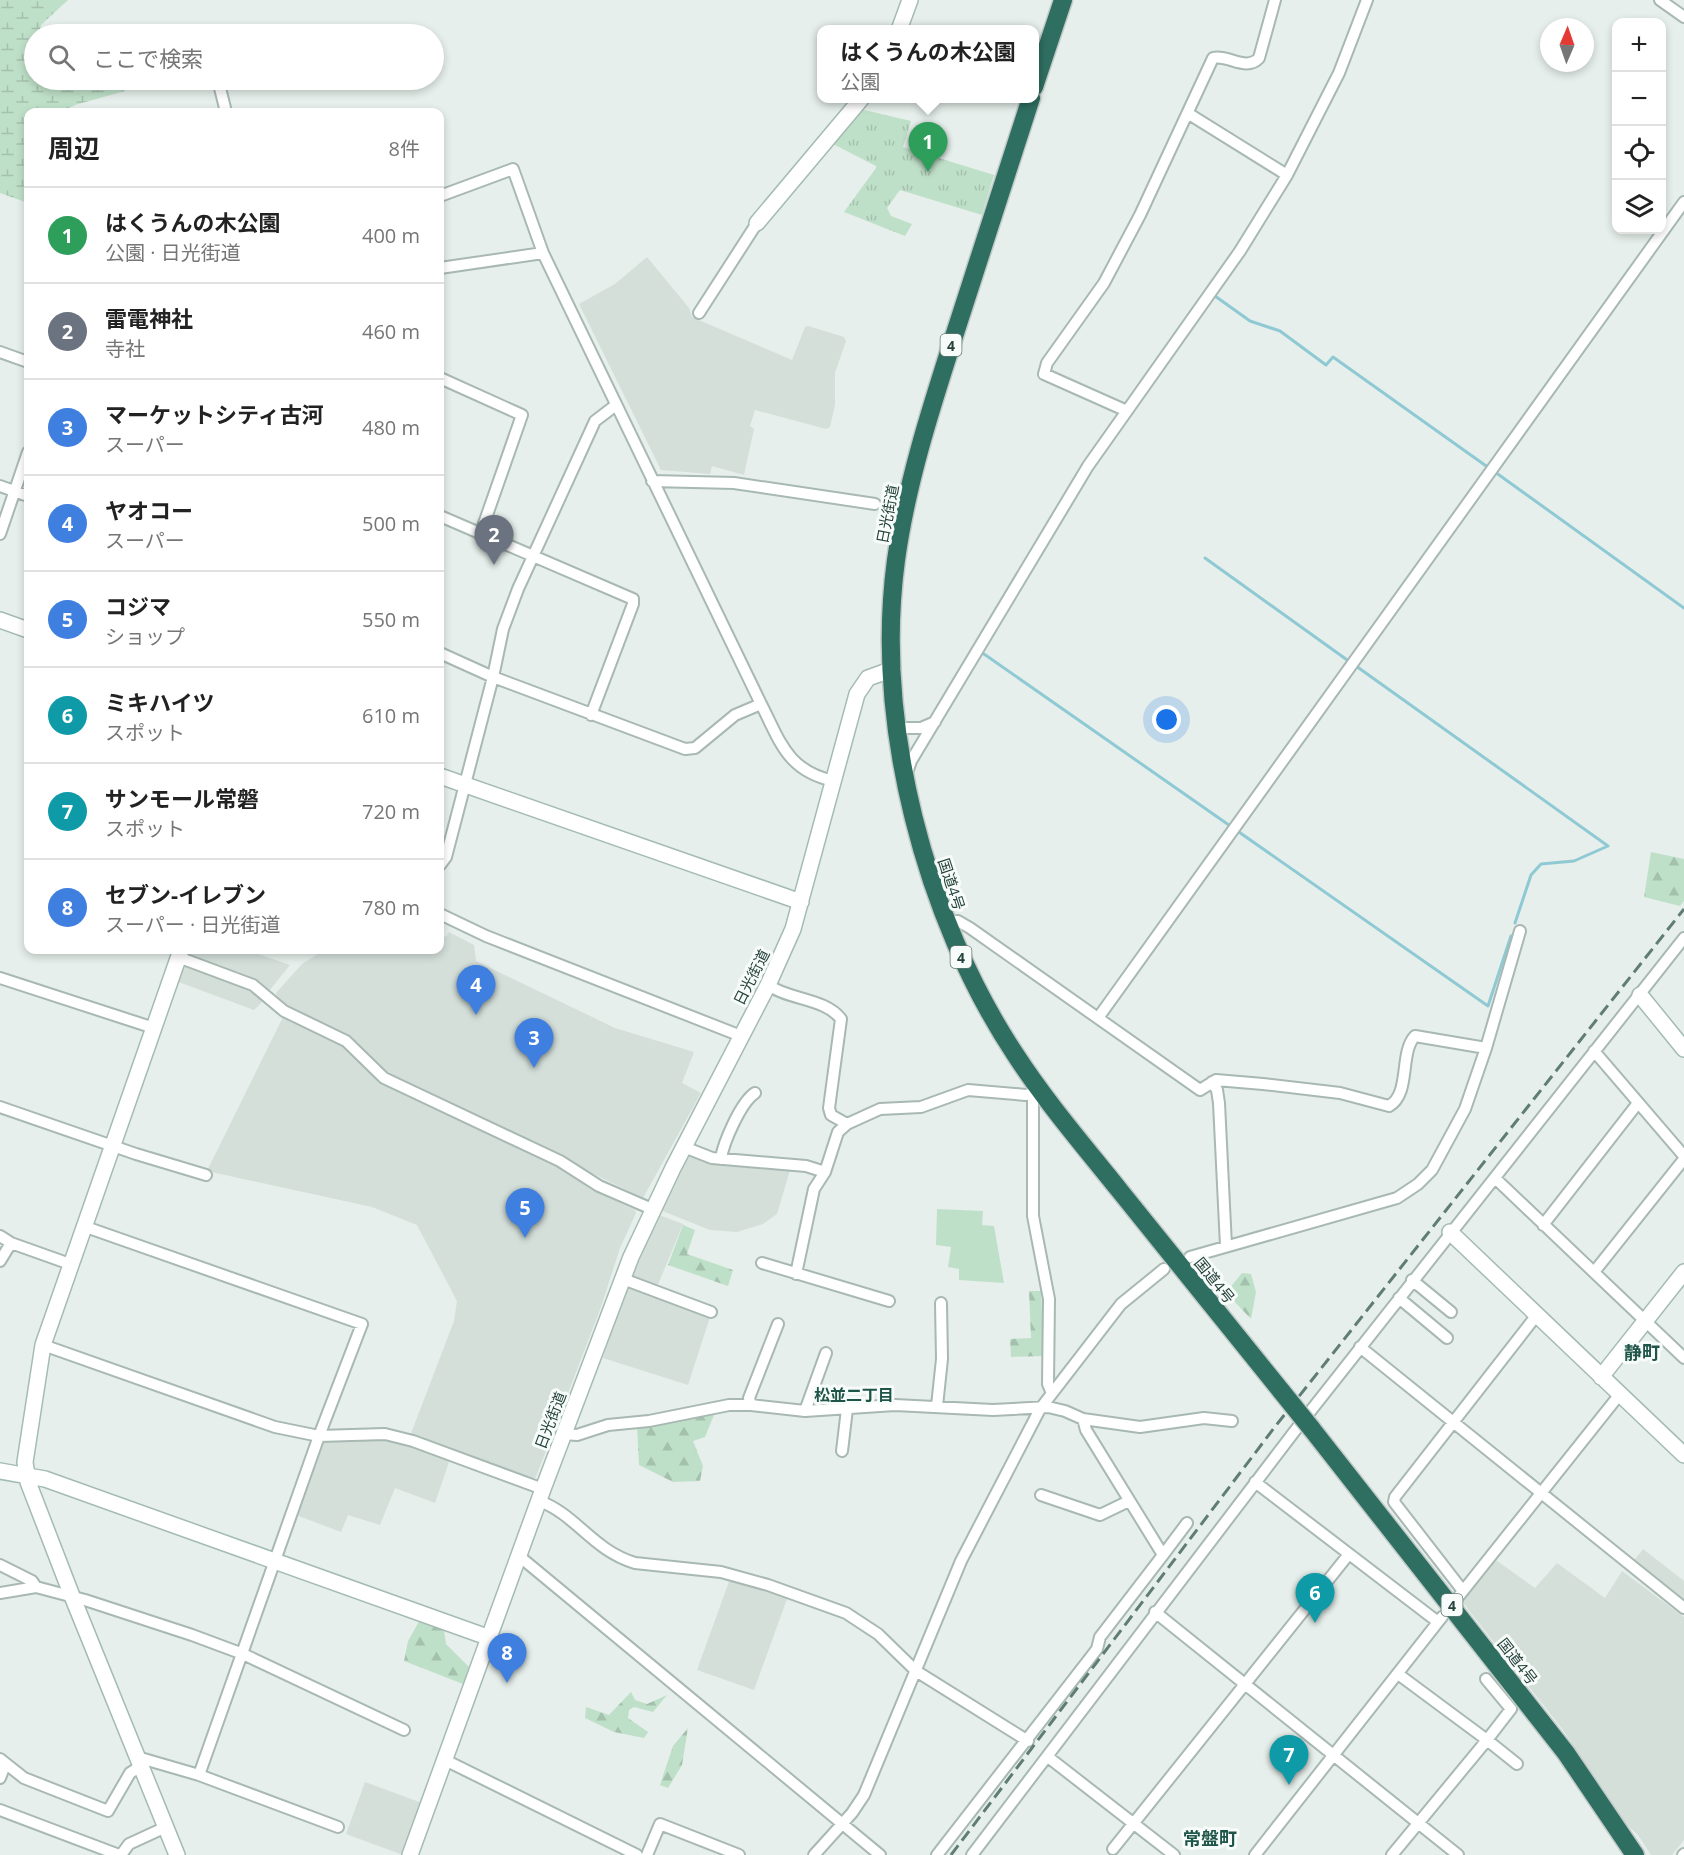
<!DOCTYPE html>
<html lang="ja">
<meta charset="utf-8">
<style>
:root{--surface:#fff;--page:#f6f6f6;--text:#222;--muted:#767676;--line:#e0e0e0;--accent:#ea580c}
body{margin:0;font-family:"Open Sans","Noto Sans JP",sans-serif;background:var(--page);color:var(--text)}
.controls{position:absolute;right:18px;top:18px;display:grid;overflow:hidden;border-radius:12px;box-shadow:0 3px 9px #0003}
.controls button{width:54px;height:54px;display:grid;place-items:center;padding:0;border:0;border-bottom:2px solid var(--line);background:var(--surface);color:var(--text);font:30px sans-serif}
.compass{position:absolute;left:1540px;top:18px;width:54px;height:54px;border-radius:50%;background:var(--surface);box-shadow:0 3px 9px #0003;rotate:2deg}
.you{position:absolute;left:1167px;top:720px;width:21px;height:21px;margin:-15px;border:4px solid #fff;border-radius:50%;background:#1a73e8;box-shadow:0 0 0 9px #1a73e833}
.badge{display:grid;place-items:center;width:39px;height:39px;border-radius:50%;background:var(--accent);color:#fff;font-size:20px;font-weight:700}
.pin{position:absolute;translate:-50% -50px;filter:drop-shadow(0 2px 3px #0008)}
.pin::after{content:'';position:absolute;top:32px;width:21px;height:18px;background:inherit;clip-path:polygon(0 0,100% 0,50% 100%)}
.popup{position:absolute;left:817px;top:25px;width:222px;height:78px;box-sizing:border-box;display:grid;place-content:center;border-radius:12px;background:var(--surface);filter:drop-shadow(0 2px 4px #0005);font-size:20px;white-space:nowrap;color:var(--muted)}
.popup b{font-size:22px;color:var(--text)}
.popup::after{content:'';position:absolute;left:50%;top:100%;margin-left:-12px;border:12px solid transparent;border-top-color:var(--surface)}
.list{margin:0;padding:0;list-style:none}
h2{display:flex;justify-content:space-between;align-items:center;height:78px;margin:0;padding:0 24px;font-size:26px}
h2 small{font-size:20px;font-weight:400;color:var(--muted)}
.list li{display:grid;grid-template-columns:39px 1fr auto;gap:18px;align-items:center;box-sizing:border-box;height:96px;padding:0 24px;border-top:2px solid var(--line)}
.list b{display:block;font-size:22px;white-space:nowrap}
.list p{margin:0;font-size:20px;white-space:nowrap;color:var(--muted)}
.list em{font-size:20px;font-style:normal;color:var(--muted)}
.icon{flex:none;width:33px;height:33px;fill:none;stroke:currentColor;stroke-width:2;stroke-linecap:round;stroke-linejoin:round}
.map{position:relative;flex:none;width:1684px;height:1855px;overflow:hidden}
.search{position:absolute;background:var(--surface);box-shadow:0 3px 9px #0003;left:24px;top:24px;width:420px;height:66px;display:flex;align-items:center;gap:15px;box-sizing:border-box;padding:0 21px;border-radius:33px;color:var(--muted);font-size:22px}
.panel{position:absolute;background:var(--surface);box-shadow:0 3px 9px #0003;left:24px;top:108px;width:420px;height:846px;border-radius:12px}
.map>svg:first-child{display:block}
</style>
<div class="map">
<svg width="1684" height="1855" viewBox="0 0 1684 1855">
<defs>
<pattern id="forest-firs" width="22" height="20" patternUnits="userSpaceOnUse" patternTransform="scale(1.5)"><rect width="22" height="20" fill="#bfe0c8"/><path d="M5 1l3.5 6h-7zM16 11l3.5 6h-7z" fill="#a4c1ad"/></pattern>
<pattern id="wetland-marsh" width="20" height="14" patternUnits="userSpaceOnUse" patternTransform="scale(1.5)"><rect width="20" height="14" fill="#bfe0c8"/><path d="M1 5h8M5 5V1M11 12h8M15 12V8" fill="none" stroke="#a4c1ad"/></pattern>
<pattern id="park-tufts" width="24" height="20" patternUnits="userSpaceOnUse" patternTransform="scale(1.5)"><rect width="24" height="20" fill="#bfe0c8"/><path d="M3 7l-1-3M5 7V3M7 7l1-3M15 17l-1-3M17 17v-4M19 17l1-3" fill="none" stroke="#a4c1ad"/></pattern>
</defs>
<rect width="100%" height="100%" fill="#e6efeb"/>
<path fill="#d4dfda" d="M647 257 689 308 692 317 792 360 805 327 808 326 844 337 846 341 835 373V405L830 427 826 429 755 410 750 426 754 429 744 475 712 466 710 474 661 470 579 304 615 284Z
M449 932 474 945 476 961 615 1028 694 1052 682 1083 701 1093 643 1198 383 1072 356 1043 342 1033 294 1011 277 998 276 993 302 964 324 950H440V934L446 937Z
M188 950H247L290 965 269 991 249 976 191 955Z
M182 964 244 986 263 1001 254 1010 176 981Z
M283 1017 344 1046 379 1080 562 1168 590 1189 635 1210 636 1213 620 1248 601 1307 536 1477 530 1479 410 1436 454 1321 457 1301 417 1225 372 1207 207 1171Z
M690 1154 791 1167 777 1214 763 1224 737 1232 710 1230 660 1210Z
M659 1215 683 1224 657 1287 632 1277Z
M625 1287 711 1314 688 1385 603 1358Z
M380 1436 446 1456 449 1462 435 1503 395 1488 380 1525 348 1515 341 1532 296 1515 323 1440Z
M1643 1549 1684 1581V1603L1632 1563Z
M1493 1558 1535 1588 1557 1563 1605 1598 1622 1571 1684 1617V1840L1672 1855H1651L1638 1835 1626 1824 1563 1730 1460 1599Z
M731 1576 788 1596 754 1690 697 1670Z
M365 1782 422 1803 403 1855 346 1834Z"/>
<path fill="#bfe0c8" d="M937 1209 983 1211 982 1225 994 1226 1004 1283 959 1280V1269L948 1267 951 1247 936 1245Z"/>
<path fill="url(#forest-firs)" d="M1651 852 1684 859V901L1680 906 1644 897Z
M683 1225 695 1230 687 1254 733 1270 728 1286 668 1265Z
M1242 1273 1251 1274 1256 1292 1251 1319 1232 1299 1228 1290Z
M1029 1291H1041L1044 1356 1011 1357 1010 1339 1031 1338Z
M706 1415H714L705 1437 693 1441 703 1466 700 1481 673 1482 639 1465 637 1425Z
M421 1618 444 1629 446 1644 469 1667 463 1684 404 1661 408 1641Z
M631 1692 635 1700 647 1704 667 1695 653 1712 634 1707 629 1710 628 1718 648 1732 644 1738 614 1732 585 1718 586 1707 609 1715Z
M688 1728 682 1765 668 1788 660 1785 673 1746Z"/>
<path fill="url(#wetland-marsh)" d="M0 0H68L41 25 39 34H34V80H121L125 91 75 105 62 112H28V203L0 193Z"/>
<path fill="url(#park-tufts)" d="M860 109 911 121 903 147 994 175 982 215 900 190 887 208 891 216 912 224 905 236 844 212 876 168V166L831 143Z"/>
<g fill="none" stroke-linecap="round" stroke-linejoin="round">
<path stroke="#8ec9d4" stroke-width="3" d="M1215 296 1250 321 1280 331 1326 365 1333 357 1489 468
M1495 472 1684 608
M1205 558 1350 662
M984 654 1488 1006 1511 936
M1356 666 1608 846
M1515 923 1531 875 1541 864 1574 861 1608 846"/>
<defs>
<path id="street" d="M1660 0 1684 17
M218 80 226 112
M1189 114 1287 175
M440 196 513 169 543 253 761 704C780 741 787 771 834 781
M440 268 543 253
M699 313 757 223
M0 352 28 362
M440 378 522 415 480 535
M1127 411 1044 374 1047 363 1104 283 1140 215 1213 58C1228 54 1246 72 1259 58L1275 0
M652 481 734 483 875 504
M0 486 28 496
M440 516 633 599V604L591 715
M0 534 28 452
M440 653 493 677 685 749 695 748 735 715 761 704
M899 728H921L935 722
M907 773 911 761 1088 466 1240 251 1287 175 1339 73 1367 0
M440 865 446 857 493 677 503 629 518 589 595 421 616 405
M440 914 486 936 741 1036
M946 922 958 921 970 928 1200 1090 1216 1080 1263 1084 1340 1093 1389 1106C1411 1094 1399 1053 1415 1036L1486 1048
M178 957 253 985 284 1011 346 1041 384 1078 560 1161 599 1186 652 1209
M0 978 154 1028
M768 985C789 1000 825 998 841 1019L829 1108 831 1115 847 1124
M1098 1018 1684 202
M1594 1051 1684 1156
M1212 1082 1217 1090 1219 1103 1226 1246
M1033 1095V1216L1049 1299 1048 1384 1051 1391
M0 1107 136 1154 206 1175
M684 1147 712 1158 806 1166 825 1172
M721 1159C723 1143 741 1102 755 1093
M1496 1179 1684 1358
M1543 1225 1638 1103
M0 1236 11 1243 70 1264
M1190 1257 1397 1198 1418 1184 1432 1170 1465 1109 1486 1048 1520 931
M0 1261 11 1243
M762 1263 889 1301
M1594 1272 1684 1159
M796 1274 814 1189 825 1172 838 1132 847 1124 880 1109 921 1107 968 1090 1026 1095 1040 1091
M623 1279 711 1312
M1412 1280 1451 1312
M1399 1298 1447 1338
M43 1345 275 1427 319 1436 362 1324 83 1226
M1360 1347 1684 1608
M751 1405 749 1398 778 1324
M937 1406 942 1359 941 1303
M805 1411 826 1353
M564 1434 577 1435 608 1425 649 1421 729 1405H751L805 1411 895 1405 993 1410 1048 1407 1065 1411 1083 1419 1140 1427 1204 1418 1232 1421
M842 1451 847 1409
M1255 1482 1438 1622 1442 1617
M1041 1495 1100 1515 1129 1501
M539 1501C576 1514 592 1550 635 1563L721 1572 768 1585 846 1613 878 1634 916 1671 1028 1741
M1163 1555 1187 1523
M519 1556 880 1855
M0 1565 32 1581 36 1587
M1463 1591 1394 1502 1395 1497 1536 1316
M0 1593 36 1587 85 1600 192 1635 243 1654 404 1730
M1459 1596 1620 1394
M1155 1612 1458 1855
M1398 1674 1487 1740 1511 1709 1486 1679
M137 1757 199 1775 338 1827
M1048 1757 1174 1855
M0 1759 24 1778 108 1811 130 1773 141 1766
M445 1760 637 1855
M199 1775 319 1436 385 1434 413 1441 543 1489
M0 1778 5 1765
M0 1810 119 1855
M1113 1849 1349 1554
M121 1855 129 1844 166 1827
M647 1855 660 1824 739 1855
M814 1855 852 1813 864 1795 961 1561 1040 1409 1121 1304 1164 1269
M937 1855 1097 1649 1100 1637 1163 1555 1086 1430 1083 1419
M972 1855 1294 1432 1684 938
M1255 1855 1438 1622
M1392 1855 1487 1740 1517 1764
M1683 1855 1684 1854"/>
<path id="secondary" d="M899 30 910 0
M757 223 862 98
M0 620 28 630
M440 776 801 902
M1640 995 1684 1049
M1450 1232 1684 1455
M1601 1377 1684 1272
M0 1471 45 1479 490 1638
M177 1855 72 1596 28 1482 25 1462 43 1345 181 950
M410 1855 543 1489 631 1257 673 1168 768 985 793 929 857 694 868 678 893 669"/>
<path id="highway" d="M1034 87 1063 0
M1031 98C1006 174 982 249 958 324 933 402 907 480 896 560 874 723 925 918 1015 1054 1046 1102 1084 1146 1120 1191 1174 1258 1228 1325 1282 1392
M1311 1428 1566 1753 1635 1855"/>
</defs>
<use href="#street" stroke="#a8b8b2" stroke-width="14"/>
<use href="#secondary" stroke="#a4bbb3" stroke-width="18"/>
<use href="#highway" stroke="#c2cac8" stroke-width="21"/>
<use href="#street" stroke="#fff" stroke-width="10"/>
<use href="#secondary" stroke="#fff" stroke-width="15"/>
<use href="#highway" stroke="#2f6f62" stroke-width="18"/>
<path stroke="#5f7d75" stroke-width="3" stroke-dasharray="12 6" stroke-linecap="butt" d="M951 1855 1274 1428 1684 909"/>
<defs>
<path id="highway-bridge" d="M1282 1392 1311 1428"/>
</defs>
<use href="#highway-bridge" stroke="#c2cac8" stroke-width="21" stroke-linecap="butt"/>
<use href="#highway-bridge" stroke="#2f6f62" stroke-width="18"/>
</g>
<g text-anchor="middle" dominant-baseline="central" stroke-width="6" stroke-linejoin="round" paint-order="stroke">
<g fill="#f7fbf9" stroke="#637a73" stroke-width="1.5">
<rect x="940.5" y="334" width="21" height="22" rx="4.5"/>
<rect x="950.5" y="946" width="21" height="22" rx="4.5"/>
<rect x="1441.5" y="1594" width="21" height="22" rx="4.5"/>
</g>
<g font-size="14" font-weight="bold" fill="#24423a">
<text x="951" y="345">4</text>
<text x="961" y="957">4</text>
<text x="1452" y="1605">4</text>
</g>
<g font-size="15" fill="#24423a" stroke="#f7fbf9">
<text transform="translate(887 514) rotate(-79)">日光街道</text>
<text transform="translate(952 884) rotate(72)">国道4号</text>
<text transform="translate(751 977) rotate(-63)">日光街道</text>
<text transform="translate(1215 1280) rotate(51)">国道4号</text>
<text transform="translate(550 1420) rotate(-69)">日光街道</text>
<text transform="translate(1518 1661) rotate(52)">国道4号</text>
</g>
<g font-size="16" font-weight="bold" fill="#1f5548" stroke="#f7fbf9">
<text x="854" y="1395">松並二丁目</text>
</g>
<g font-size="18" font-weight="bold" fill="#1f5548" stroke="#f7fbf9">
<text x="1642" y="1352">静町</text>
<text x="1210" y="1838">常盤町</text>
</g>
</g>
</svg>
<div class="controls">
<button>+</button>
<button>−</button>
<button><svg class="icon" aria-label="locate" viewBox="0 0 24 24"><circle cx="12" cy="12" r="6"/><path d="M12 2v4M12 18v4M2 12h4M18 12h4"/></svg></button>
<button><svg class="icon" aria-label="layers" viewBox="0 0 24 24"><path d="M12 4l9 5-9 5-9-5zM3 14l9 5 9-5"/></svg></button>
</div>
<svg class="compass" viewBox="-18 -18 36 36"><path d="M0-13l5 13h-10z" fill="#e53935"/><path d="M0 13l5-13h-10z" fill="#767676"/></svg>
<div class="you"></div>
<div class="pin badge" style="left:928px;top:172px;background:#2e9e5b">1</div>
<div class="popup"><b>はくうんの木公園</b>公園</div>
<div class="pin badge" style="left:494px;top:565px;background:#6b7280">2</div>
<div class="pin badge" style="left:534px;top:1068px;background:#3f7fe0">3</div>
<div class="pin badge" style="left:476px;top:1015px;background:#3f7fe0">4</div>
<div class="pin badge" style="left:525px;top:1238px;background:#3f7fe0">5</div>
<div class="pin badge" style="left:1315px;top:1623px;background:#0f9aa8">6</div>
<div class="pin badge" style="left:1289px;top:1785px;background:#0f9aa8">7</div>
<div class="pin badge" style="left:507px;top:1683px;background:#3f7fe0">8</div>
<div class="search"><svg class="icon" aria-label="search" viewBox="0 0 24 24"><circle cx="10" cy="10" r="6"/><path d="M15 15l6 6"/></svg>ここで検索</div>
<section class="panel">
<h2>周辺<small>8件</small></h2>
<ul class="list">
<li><span class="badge" style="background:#2e9e5b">1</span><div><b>はくうんの木公園</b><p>公園 · 日光街道</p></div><em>400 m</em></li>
<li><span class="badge" style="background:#6b7280">2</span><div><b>雷電神社</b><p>寺社</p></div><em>460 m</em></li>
<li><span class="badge" style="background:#3f7fe0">3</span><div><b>マーケットシティ古河</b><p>スーパー</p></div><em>480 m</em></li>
<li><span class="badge" style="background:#3f7fe0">4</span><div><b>ヤオコー</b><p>スーパー</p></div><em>500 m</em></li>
<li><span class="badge" style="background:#3f7fe0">5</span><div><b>コジマ</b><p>ショップ</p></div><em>550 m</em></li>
<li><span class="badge" style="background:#0f9aa8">6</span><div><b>ミキハイツ</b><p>スポット</p></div><em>610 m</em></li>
<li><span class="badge" style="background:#0f9aa8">7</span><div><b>サンモール常磐</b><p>スポット</p></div><em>720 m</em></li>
<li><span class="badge" style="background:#3f7fe0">8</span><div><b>セブン-イレブン</b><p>スーパー · 日光街道</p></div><em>780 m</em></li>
</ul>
</section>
</div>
